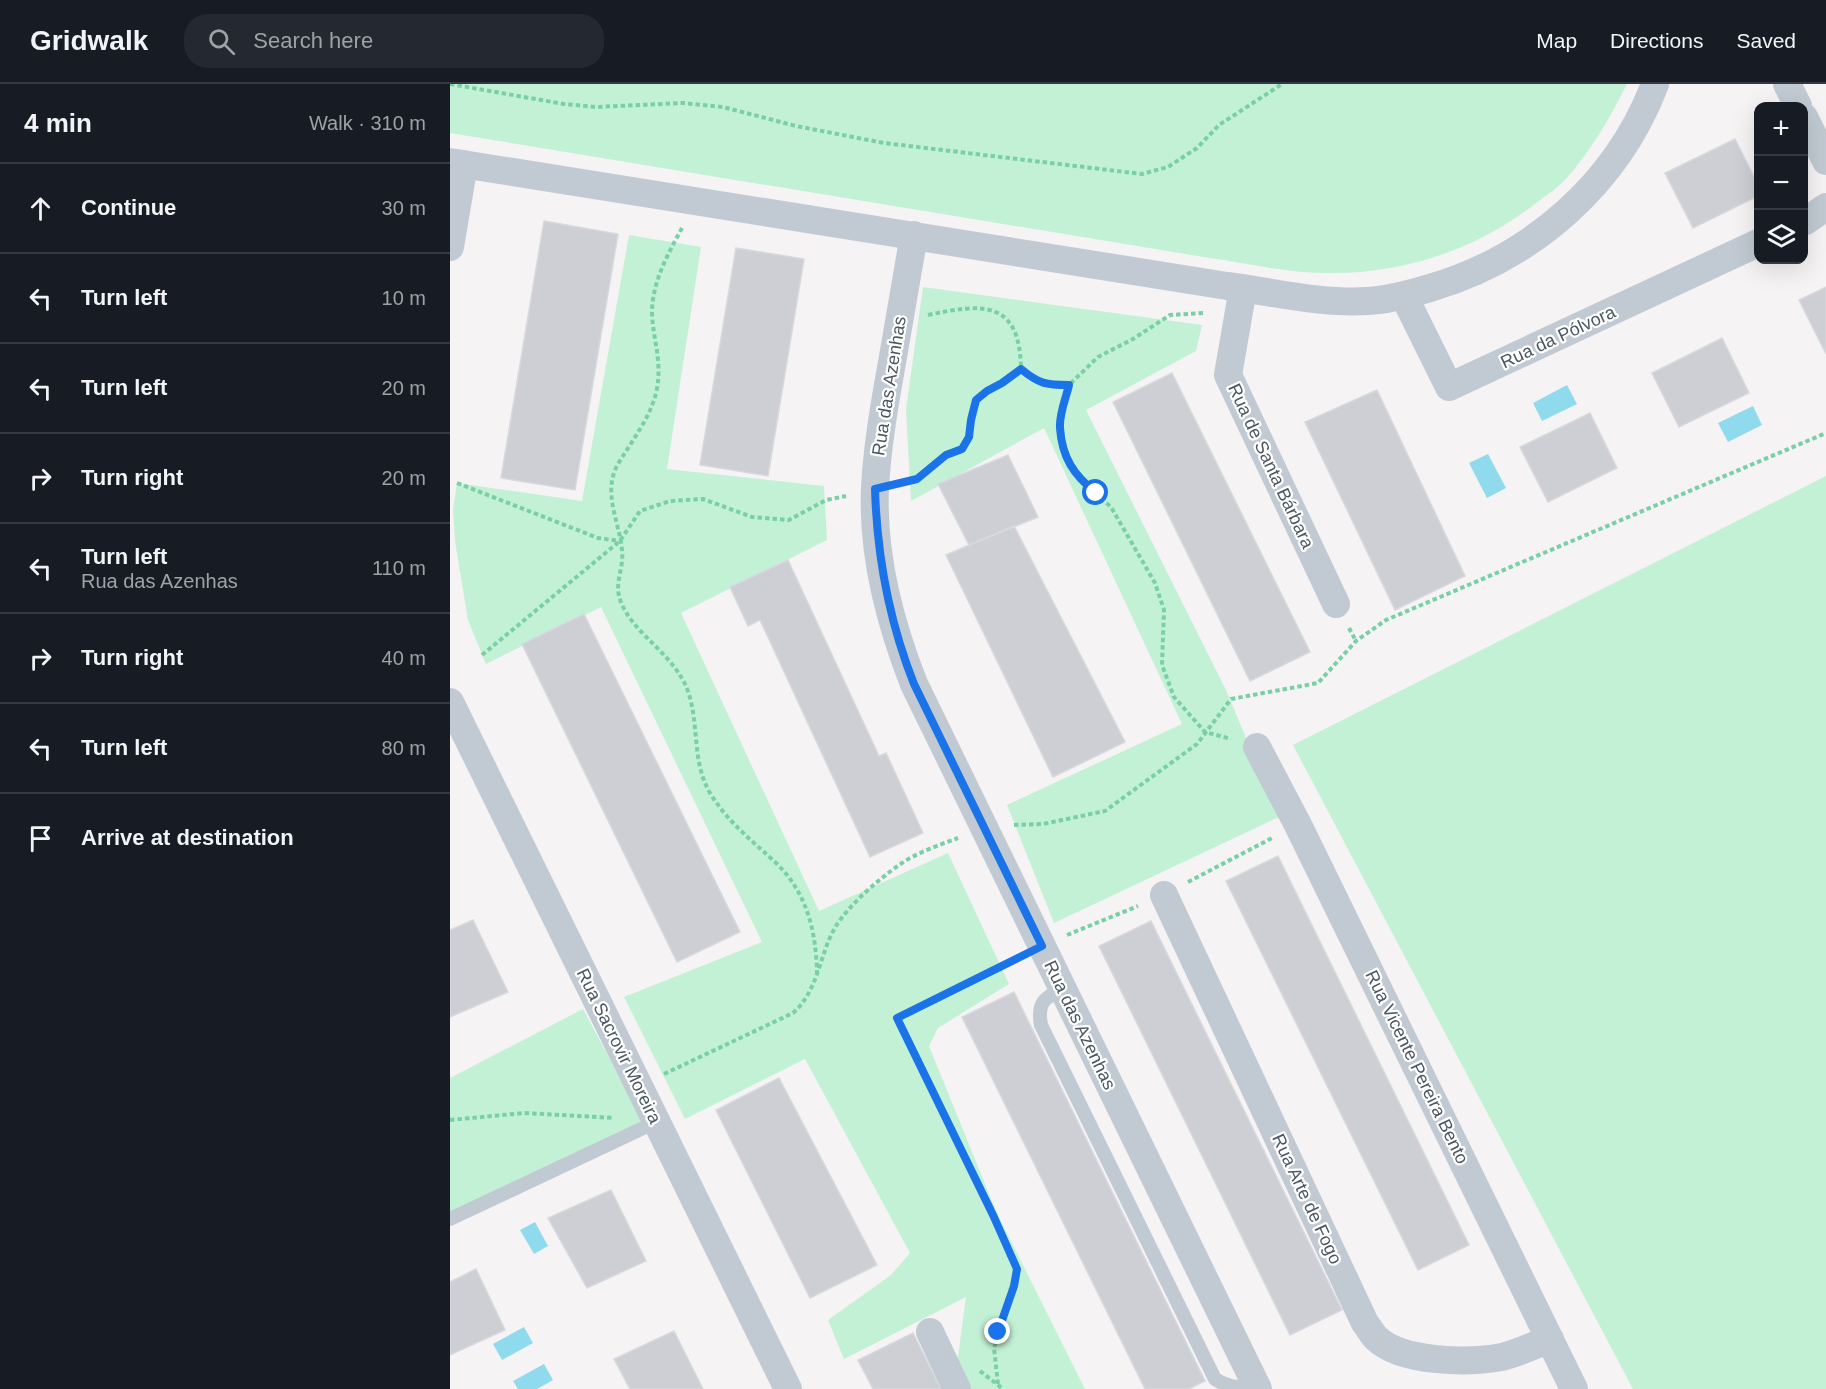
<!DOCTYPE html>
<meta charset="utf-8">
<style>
:root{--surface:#171b24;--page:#242831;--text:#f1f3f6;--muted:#9ea1a6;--line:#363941}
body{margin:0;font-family:Helvetica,sans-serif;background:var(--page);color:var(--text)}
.controls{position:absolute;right:18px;top:18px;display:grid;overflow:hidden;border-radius:12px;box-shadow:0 6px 24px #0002}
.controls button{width:54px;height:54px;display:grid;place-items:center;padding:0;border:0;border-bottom:2px solid var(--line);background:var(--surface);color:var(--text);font:30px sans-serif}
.stop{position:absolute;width:18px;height:18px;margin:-14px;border:4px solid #1a73e8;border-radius:50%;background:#fff}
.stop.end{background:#1a73e8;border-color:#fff;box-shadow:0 2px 6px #0008}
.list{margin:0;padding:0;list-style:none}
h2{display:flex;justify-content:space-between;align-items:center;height:78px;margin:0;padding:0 24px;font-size:26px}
h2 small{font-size:20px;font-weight:400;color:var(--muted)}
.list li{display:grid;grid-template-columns:39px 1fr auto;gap:18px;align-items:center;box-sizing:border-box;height:90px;padding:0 24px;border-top:2px solid var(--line)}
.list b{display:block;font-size:22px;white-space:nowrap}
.list p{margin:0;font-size:20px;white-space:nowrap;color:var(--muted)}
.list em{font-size:20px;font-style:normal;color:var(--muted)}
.icon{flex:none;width:33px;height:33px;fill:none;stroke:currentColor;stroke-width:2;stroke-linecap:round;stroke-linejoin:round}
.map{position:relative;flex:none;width:1376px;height:1305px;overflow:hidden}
header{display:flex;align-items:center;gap:36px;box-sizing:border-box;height:84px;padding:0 30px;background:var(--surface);border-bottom:2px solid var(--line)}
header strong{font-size:28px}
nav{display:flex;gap:33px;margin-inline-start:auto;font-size:21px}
.search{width:420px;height:54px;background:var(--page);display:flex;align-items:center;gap:15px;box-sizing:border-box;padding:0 21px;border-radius:24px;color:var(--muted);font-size:22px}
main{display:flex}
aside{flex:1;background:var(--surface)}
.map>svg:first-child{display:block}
</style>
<header>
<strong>Gridwalk</strong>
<div class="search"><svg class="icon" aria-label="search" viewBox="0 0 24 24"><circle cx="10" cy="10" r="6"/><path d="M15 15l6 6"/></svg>Search here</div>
<nav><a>Map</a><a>Directions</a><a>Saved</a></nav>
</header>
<main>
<aside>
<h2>4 min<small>Walk · 310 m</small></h2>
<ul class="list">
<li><svg class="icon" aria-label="ahead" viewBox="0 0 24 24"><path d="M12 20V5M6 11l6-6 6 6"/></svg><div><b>Continue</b></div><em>30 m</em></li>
<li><svg class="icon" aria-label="left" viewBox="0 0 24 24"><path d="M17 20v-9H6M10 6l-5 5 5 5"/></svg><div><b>Turn left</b></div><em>10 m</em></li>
<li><svg class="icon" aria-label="left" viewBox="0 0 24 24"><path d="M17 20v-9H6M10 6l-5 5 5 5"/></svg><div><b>Turn left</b></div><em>20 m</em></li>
<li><svg class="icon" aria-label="right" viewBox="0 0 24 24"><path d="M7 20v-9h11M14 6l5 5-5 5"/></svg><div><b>Turn right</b></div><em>20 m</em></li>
<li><svg class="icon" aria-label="left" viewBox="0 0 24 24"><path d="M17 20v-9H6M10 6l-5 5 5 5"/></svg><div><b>Turn left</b><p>Rua das Azenhas</p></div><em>110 m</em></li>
<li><svg class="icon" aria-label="right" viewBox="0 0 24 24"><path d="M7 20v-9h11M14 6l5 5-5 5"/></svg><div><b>Turn right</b></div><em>40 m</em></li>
<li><svg class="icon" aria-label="left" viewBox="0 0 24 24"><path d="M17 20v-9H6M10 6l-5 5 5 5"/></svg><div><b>Turn left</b></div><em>80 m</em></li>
<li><svg class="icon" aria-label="arrive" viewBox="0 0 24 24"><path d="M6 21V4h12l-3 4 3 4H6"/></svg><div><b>Arrive at destination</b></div></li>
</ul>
</aside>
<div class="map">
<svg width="1376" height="1305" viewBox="0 0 1376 1305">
<rect width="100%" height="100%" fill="#f5f3f3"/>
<path fill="#c3f1d5" d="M0 0H1177C1160 34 1141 67 1115 96 1108 103 1099 110 1090 116 1030 165 952 191 874 189 836 189 798 179 760 174L0 49Z
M179 151 251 163 217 385 374 402 377 456 231 529 369 827 498 769 559 900 488 944 479 962 546 1127 635 1305H519L507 1280 516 1213 394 1275 378 1236 441 1191 460 1169 355 975 235 1035 174 913 312 858 151 523 36 580 18 536 5 457 3 426 7 399 132 417Z
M473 203 752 241 746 267 636 326 776 606 829 733 604 839 557 721 732 640 594 344 461 417 456 325Z
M1376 392V1305H1183L843 661Z
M133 925 193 1037 0 1129V994Z"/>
<path fill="#90daee" d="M1117 301 1127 320 1092 337 1083 319Z
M1303 322 1312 341 1278 358 1268 339Z
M1038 370 1056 404 1037 414 1019 379Z
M85 1138 98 1162 84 1170 70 1146Z
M74 1243 83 1259 52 1276 43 1260Z
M94 1280 103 1296 87 1305H68L63 1297Z"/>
<path fill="#cdcfd5" stroke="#d7d9de" stroke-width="1.5" d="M1285 55 1308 101V112L1243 144 1215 89Z
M94 137 168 150 125 406 51 394Z
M286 164 354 175 318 392 250 381Z
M1376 203V270L1349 216Z
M1272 254 1299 309 1229 343 1202 289Z
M722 289 860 568 800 597 663 318Z
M927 306 1015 492 945 526 855 338Z
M1140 329 1167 384 1098 418 1070 363Z
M558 371 588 433 519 461 488 400Z
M564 442 675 658 603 693 496 471Z
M338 476 429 672 436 669 473 749 420 773 310 536 298 542 280 503Z
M134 530 290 848 227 878 72 560Z
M828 772 1019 1161 968 1186 776 797Z
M23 836 58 908 0 933V846Z
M701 837 892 1226 840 1251 649 862Z
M564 908 755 1297 739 1305H695L512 933Z
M329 994 427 1181 360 1214 266 1026Z
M161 1106 196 1177 137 1204 98 1134Z
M26 1185 55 1246 0 1271V1198Z
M224 1247 253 1305H180L164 1275Z
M463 1249 491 1305H423L408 1276Z"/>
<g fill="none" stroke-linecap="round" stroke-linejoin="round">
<path stroke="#7ad0a6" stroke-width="4" stroke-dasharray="4.5 3" stroke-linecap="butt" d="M0 0 114 20 146 23 233 19 273 23 346 42 434 59 692 90 718 83 747 64 769 41 832 0
M232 144C218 170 202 198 202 229 203 256 212 275 207 305 202 329 188 348 175 369 171 375 166 382 164 389 154 419 175 449 172 478 170 492 165 504 171 518 183 549 219 567 235 600 251 635 240 675 260 709 277 737 301 756 325 778 357 808 366 847 367 889
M753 229 720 231 683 255 648 273 619 301 610 342 616 373 628 394 661 423 705 499 714 526 712 581 724 613 755 648 781 655
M478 231C533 219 570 216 571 285 589 300 596 301 619 301
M7 399 148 454 170 457
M453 399 467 395 496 371 512 365 519 353 526 316 537 307 552 299 571 285
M899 544 906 557
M32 571 170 457 190 427 220 417 253 415 302 433 339 436 376 416 396 412
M564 741 593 740 655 727 747 660 781 615 868 599 906 557 936 536 1376 349
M738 798 824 753
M617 851 688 822
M214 990 343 929C369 906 369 870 386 842 400 820 428 796 449 781 466 769 489 761 508 754
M0 1036 74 1029 164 1034
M530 1287 553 1305
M548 1300 544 1264 554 1230 565 1201 567 1185 543 1131 448 934 567 875"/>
<path stroke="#c1cad2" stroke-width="14" d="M612 905C594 914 587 919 591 941L765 1295C779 1304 790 1305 805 1299
M0 1135 206 1038"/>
<path stroke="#c1cad2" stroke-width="28" d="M1337 0 1348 22
M1354 33 1376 77
M0 78 777 202C823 208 871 220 918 217 939 216 960 210 980 204 1082 174 1167 100 1205 0
M1354 138 1376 123
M464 151C456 197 448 244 440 290 433 328 427 365 425 404 422 470 440 539 464 600L808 1305
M0 163 14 80
M793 204 778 291 886 520
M954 212 999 303 1308 159
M0 618 338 1305
M807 663 848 741 1124 1305
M714 811 915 1239C919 1244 922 1250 926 1254 952 1279 1019 1279 1052 1273 1068 1269 1085 1261 1100 1255
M480 1248 507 1305"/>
</g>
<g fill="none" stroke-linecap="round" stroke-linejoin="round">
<path stroke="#1a73e8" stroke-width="8" d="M548 1248 564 1202 567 1185 543 1131 447 934 592 862 464 600C439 537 427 473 425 405L467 395 496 371 512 365 519 353 521 336 526 316 537 307 552 299 571 285C589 300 596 301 619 301 616 314 609 330 610 344 612 374 624 391 646 409"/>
</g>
<g text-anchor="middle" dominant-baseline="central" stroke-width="4.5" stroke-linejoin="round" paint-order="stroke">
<g font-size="18" fill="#4a5661" stroke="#fff">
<text transform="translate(1108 253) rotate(-25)">Rua da Pólvora</text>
<text transform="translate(439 302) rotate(-81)">Rua das Azenhas</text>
<text transform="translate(821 382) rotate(65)">Rua de Santa Bárbara</text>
<text transform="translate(630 941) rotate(64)">Rua das Azenhas</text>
<text transform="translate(169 962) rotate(64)">Rua Sacrovir Moreira</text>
<text transform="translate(967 983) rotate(64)">Rua Vicente Pereira Bento</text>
<text transform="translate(857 1115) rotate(65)">Rua Arte de Fogo</text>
</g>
</g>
</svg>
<div class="controls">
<button>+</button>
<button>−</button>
<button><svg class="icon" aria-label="layers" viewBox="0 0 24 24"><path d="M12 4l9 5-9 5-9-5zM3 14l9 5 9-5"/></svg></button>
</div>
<div class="stop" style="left:646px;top:409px"></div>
<div class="stop end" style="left:548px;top:1248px"></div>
</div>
</main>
